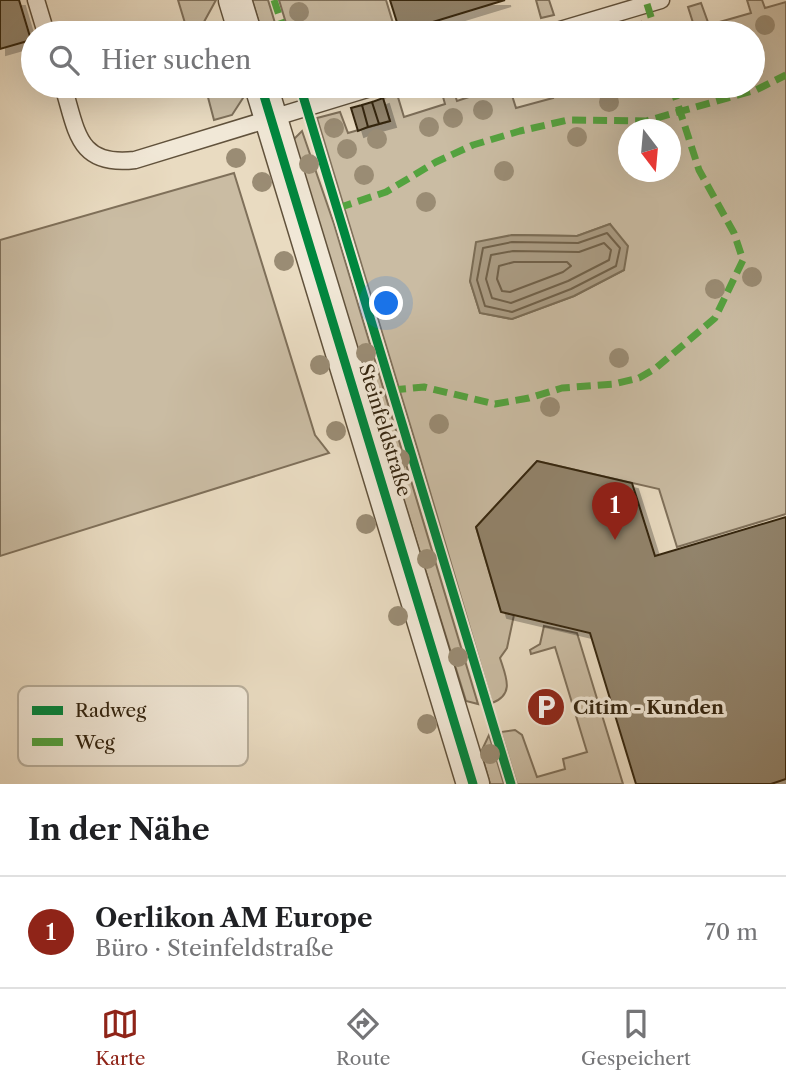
<!DOCTYPE html>
<html lang="de">
<meta charset="utf-8">
<style>
:root{--surface:#fff;--page:#f2f2f2;--text:#202124;--muted:#757577;--line:#e0e0e0;--accent:#8f2418}
body{margin:0;font-family:"Libre Caslon Text",serif;background:var(--page);color:var(--text)}
.compass{position:absolute;left:618px;top:119px;width:63px;height:63px;border-radius:50%;background:var(--surface);box-shadow:0 7px 28px #0002;rotate:164deg}
.you{position:absolute;left:387px;top:304px;width:24px;height:24px;margin:-18px;border:5px solid #fff;border-radius:50%;background:#1a73e8;box-shadow:0 0 0 10px #1a73e833}
.badge{display:grid;place-items:center;width:46px;height:46px;border-radius:50%;background:var(--accent);color:#fff;font-size:23px;font-weight:700}
.pin{position:absolute;translate:-50% -58px;filter:drop-shadow(0 2px 4px #0008)}
.pin::after{content:'';position:absolute;top:37px;width:24px;height:21px;background:inherit;clip-path:polygon(0 0,100% 0,50% 100%)}
.list{margin:0;padding:0;list-style:none}
h2{display:flex;justify-content:space-between;align-items:center;height:91px;margin:0;padding:0 28px;font-size:30px}
h2 small{font-size:23px;font-weight:400;color:var(--muted)}
.list li{display:grid;grid-template-columns:46px 1fr auto;gap:21px;align-items:center;box-sizing:border-box;height:112px;padding:0 28px;border-top:2px solid var(--line)}
.list b{display:block;font-size:26px;white-space:nowrap}
.list p{margin:0;font-size:23px;white-space:nowrap;color:var(--muted)}
.list em{font-size:23px;font-style:normal;color:var(--muted)}
.icon{flex:none;width:38px;height:38px;fill:none;stroke:currentColor;stroke-width:2;stroke-linecap:round;stroke-linejoin:round}
.map{position:relative;flex:none;width:786px;height:784px;overflow:hidden}
.search{position:absolute;background:var(--surface);box-shadow:0 7px 28px #0002;left:21px;right:21px;top:21px;height:77px;display:flex;align-items:center;gap:18px;box-sizing:border-box;padding:0 24px;border-radius:38px;color:var(--muted);font-size:26px}
.sheet{height:203px;background:var(--surface)}
nav{display:flex;justify-content:space-around;align-items:center;box-sizing:border-box;height:98px;border-top:2px solid var(--line);background:var(--surface);font-size:19px;color:var(--muted)}
nav a{display:grid;justify-items:center;gap:4px}
nav .on{color:var(--accent)}
.map>svg:first-child{display:block}
</style>
<div class="map">
<svg width="786" height="784" viewBox="0 0 786 784">
<defs>
<filter id="shadow"><feDropShadow dx="6" dy="6" stdDeviation="0" flood-color="#0004"/></filter>
</defs>
<rect width="100%" height="100%" fill="#e9dbc1"/>
<filter id="stains"><feTurbulence type="fractalNoise" baseFrequency=".00286" numOctaves="4"/><feColorMatrix values="0 0 0 0 .2 0 0 0 0 .09 0 0 0 0 .02 0 0 0 .5 -.17"/></filter>
<radialGradient id="worn" r=".72"><stop offset=".6" stop-color="#630" stop-opacity="0"/><stop offset="1" stop-color="#630" stop-opacity=".3"/></radialGradient>
<path fill="#cabca3" stroke="#7f705a" stroke-width="2" fill-rule="evenodd" d="M178 0H216L199 31 202 33H188Z
M252 0H268L278 33H262Z
M279 0H386L396 33H289Z
M536 0H549L554 15 541 18Z
M747 0H762L765 8 786 2V514L677 547 659 489 537 461 476 527 501 611 514 615 507 648 500 658C506 677 515 694 492 703L418 451 317 118 340 112 348 133 390 121 383 98 397 94 404 117 445 104 440 86H452L457 101 502 86H509L516 108 553 98 550 86H753V33H681L695 29 688 7 701 3 709 25 751 13ZM628 130H670V172H628ZM610 224 624 270 574 296 512 319 480 313 470 281 512 235 577 236Z
M205 86H220L225 89 227 86H243V98L232 115 214 120Z
M302 131 334 224 478 704 466 701 292 141Z
M234 173 315 435 329 453 0 556V240Z
M544 626 577 633 623 784H517L501 732 515 730 522 735 537 777 565 769 563 759 587 752 555 647 531 654 530 650 540 644Z
M489 735 504 784H490L481 752Z"/>
<path fill="#ab9d85" stroke="#7b6d56" stroke-width="2" d="M610 224 628 246 624 270 574 296 512 319 480 313 470 281 476 242 512 235 577 236Z"/>
<g fill="none" stroke-linecap="round" stroke-linejoin="round">
<path stroke="#70614a" stroke-width="2" d="M607 233 620 248 616 266 571 289 512 312 485 306 477 280 483 248 512 242 578 243Z
M604 243 611 250 609 260 568 281 511 303 492 298 486 279 491 255 513 251 579 252Z
M514 262H567L571 266 563 272 510 292 502 291 497 279 499 266Z"/>
</g>
<path fill="#92846c" stroke="#342510" stroke-width="2" filter="url(#shadow)" d="M0 0H19L31 40 0 49Z
M390 0H505L400 32Z
M641 22 644 33H630L628 26Z
M622 27 624 33H609V31Z
M383 98 390 121 379 124 372 102Z
M372 102 379 124 368 127 362 105Z
M362 105 368 127 358 131 351 108Z
M537 461 632 483 655 556 786 517V779L771 784H636L590 633 501 612 476 527Z"/>
<g fill="none" stroke-linecap="round" stroke-linejoin="round">
<defs>
<path id="service" d="M36 0 46 33
M550 33 661 0
M63 86C77 131 77 167 135 160L377 86"/>
<path id="minor" d="M235 0 245 33
M261 86 473 784"/>
</defs>
<use href="#service" stroke="#61523c" stroke-width="19"/>
<use href="#minor" stroke="#61523c" stroke-width="35"/>
<use href="#service" stroke="#f1e8d7" stroke-width="16"/>
<use href="#minor" stroke="#f1e8d7" stroke-width="32"/>
<path stroke="#53a33f" stroke-width="7" stroke-dasharray="14 7" stroke-linecap="butt" d="M274 0 285 33
M647 4 656 33
M338 208 386 192 436 162 473 145 520 131 568 120 646 121 756 90 786 75
M392 390 424 387 495 404 529 398 562 388 614 384 639 378 656 368 715 318 743 260 734 233 699 170 672 86"/>
<defs>
<path id="cycleway" d="M261 86 473 784
M300 86 511 784"/>
</defs>
<use href="#cycleway" stroke="#f1e8d7" stroke-width="13"/>
<use href="#cycleway" stroke="#00873e" stroke-width="9"/>
</g>
<g fill="#9a8c74">
<circle cx="299" cy="12" r="10"/>
<circle cx="765" cy="25" r="10"/>
<circle cx="609" cy="102" r="10"/>
<circle cx="483" cy="110" r="10"/>
<circle cx="453" cy="118" r="10"/>
<circle cx="429" cy="127" r="10"/>
<circle cx="334" cy="128" r="10"/>
<circle cx="577" cy="137" r="10"/>
<circle cx="377" cy="139" r="10"/>
<circle cx="347" cy="149" r="10"/>
<circle cx="236" cy="158" r="10"/>
<circle cx="309" cy="164" r="10"/>
<circle cx="504" cy="171" r="10"/>
<circle cx="364" cy="175" r="10"/>
<circle cx="262" cy="182" r="10"/>
<circle cx="426" cy="202" r="10"/>
<circle cx="284" cy="261" r="10"/>
<circle cx="752" cy="277" r="10"/>
<circle cx="715" cy="289" r="10"/>
<circle cx="366" cy="353" r="10"/>
<circle cx="619" cy="358" r="10"/>
<circle cx="320" cy="365" r="10"/>
<circle cx="550" cy="407" r="10"/>
<circle cx="439" cy="424" r="10"/>
<circle cx="336" cy="431" r="10"/>
<circle cx="400" cy="459" r="10"/>
<circle cx="366" cy="524" r="10"/>
<circle cx="427" cy="559" r="10"/>
<circle cx="398" cy="616" r="10"/>
<circle cx="458" cy="657" r="10"/>
<circle cx="427" cy="724" r="10"/>
<circle cx="490" cy="754" r="10"/>
</g>
<defs>
<symbol id="parking-disc" viewBox="-11 -11 22 22"><circle r="9.5" fill="#8f2418" stroke="#f1e8d7"/><path d="M-3.5-5.5H1a3.5 3.5 0 0 1 0 7H-1V5.5H-3.5ZM-1-3.4V-.6H.8a1.4 1.4 0 0 0 0-2.8Z" fill="#fff"/></symbol>
</defs>
<g fill-rule="evenodd">
<use href="#parking-disc" x="524" y="685" width="44" height="44"/>
</g>
<g text-anchor="middle" dominant-baseline="central" stroke-width="7" stroke-linejoin="round" paint-order="stroke">
<g font-size="19" fill="#342510" stroke="#f1e8d7">
<text transform="translate(385 430) rotate(73)">Steinfeldstraße</text>
</g>
<g font-size="19" font-weight="bold" fill="#342510" stroke="#f1e8d7" text-anchor="start">
<text x="573" y="707">Citim - Kunden</text>
</g>
</g>
<rect x="18" y="686" width="230" height="80" rx="10" fill="#f1e8d7" stroke="#b8ae9b" stroke-width="2"/>
<rect x="32" y="706" width="31" height="9" fill="#00873e"/>
<rect x="32" y="738" width="31" height="8" fill="#53a33f"/>
<g font-size="19" fill="#342510">
<text x="75" y="717">Radweg</text>
<text x="75" y="749">Weg</text>
</g>
<rect width="100%" height="100%" filter="url(#stains)"/>
<rect width="100%" height="100%" fill="url(#worn)"/>
</svg>
<svg class="compass" viewBox="-18 -18 36 36"><path d="M0-13l5 13h-10z" fill="#e53935"/><path d="M0 13l5-13h-10z" fill="#757577"/></svg>
<div class="you"></div>
<div class="pin badge" style="left:615px;top:540px">1</div>
<div class="search"><svg class="icon" aria-label="search" viewBox="0 0 24 24"><circle cx="10" cy="10" r="6"/><path d="M15 15l6 6"/></svg>Hier suchen</div>
</div>
<section class="sheet">
<h2>In der Nähe<small></small></h2>
<ul class="list">
<li><span class="badge">1</span><div><b>Oerlikon AM Europe</b><p>Büro · Steinfeldstraße</p></div><em>70 m</em></li>
</ul>
</section>
<nav>
<a class="on"><svg class="icon" aria-label="map" viewBox="0 0 24 24"><path d="M3 6l6-2 6 2 6-2v14l-6 2-6-2-6 2zM9 4v14M15 6v14"/></svg>Karte</a>
<a><svg class="icon" aria-label="directions" viewBox="0 0 24 24"><path d="M12 3l9 9-9 9-9-9zM9 14v-3h6M13 9l2 2-2 2"/></svg>Route</a>
<a><svg class="icon" aria-label="saved" viewBox="0 0 24 24"><path d="M7 4h10v16l-5-4-5 4z"/></svg>Gespeichert</a>
</nav>
